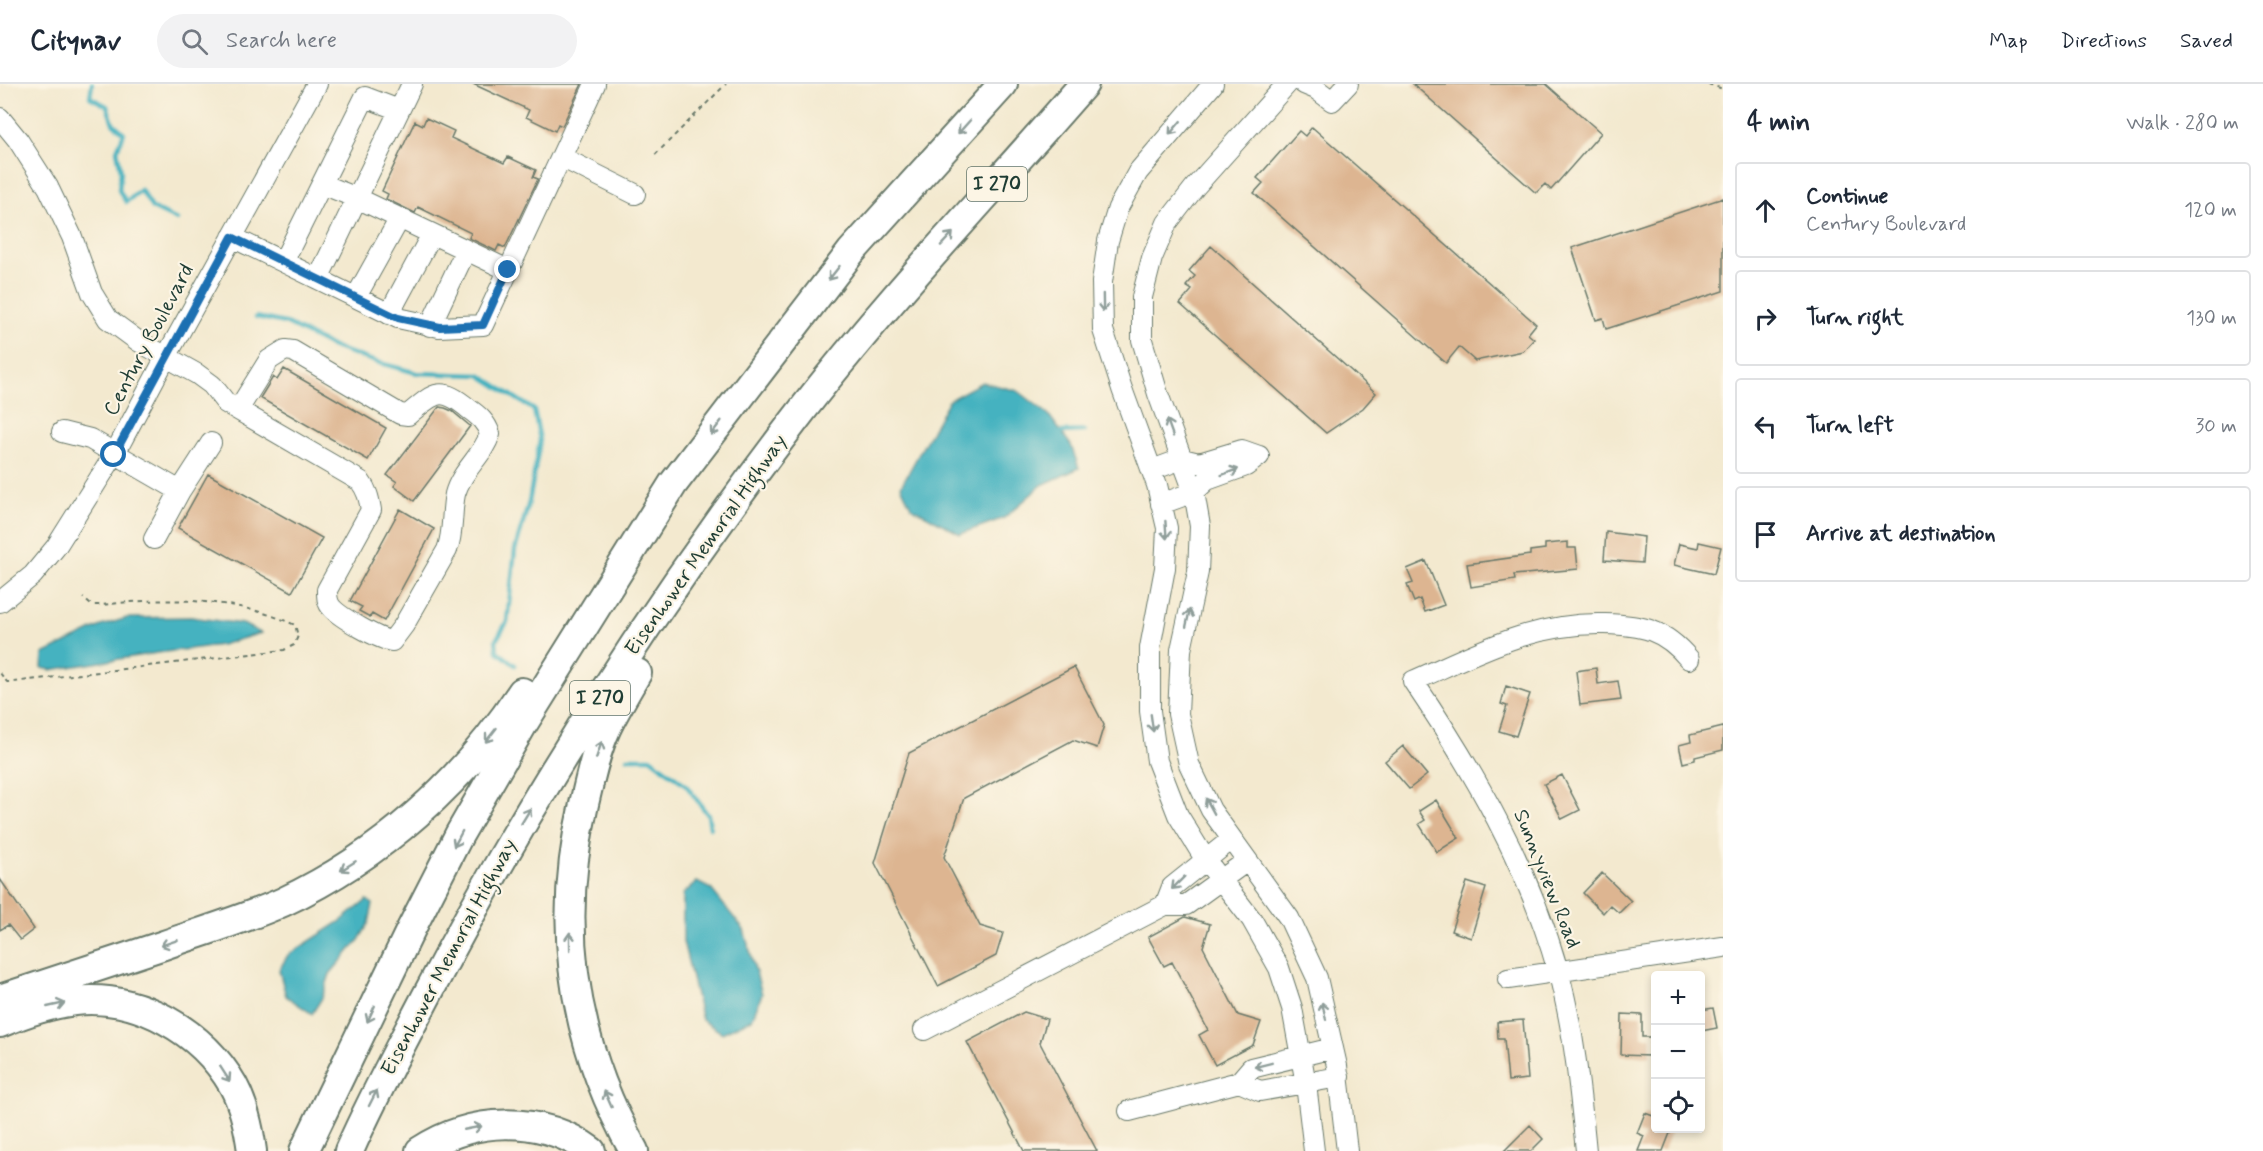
<!DOCTYPE html>
<meta charset="utf-8">
<style>
:root{--surface:#fff;--page:#f2f2f3;--text:#1f2937;--muted:#747a83;--line:#e0e1e3}
body{margin:0;font-family:Mynerve,sans-serif;background:var(--page);color:var(--text)}
.controls{position:absolute;right:18px;bottom:18px;display:grid;overflow:hidden;border-radius:6px;box-shadow:0 3px 9px #0003}
.controls button{width:54px;height:54px;display:grid;place-items:center;padding:0;border:0;border-bottom:2px solid var(--line);background:var(--surface);color:var(--text);font:30px sans-serif}
.stop{position:absolute;width:18px;height:18px;margin:-14px;border:4px solid #1f6fb2;border-radius:50%;background:#fff}
.stop.end{background:#1f6fb2;border-color:#fff;box-shadow:0 2px 6px #0008}
.list{margin:0;padding:0;list-style:none}
h2{display:flex;justify-content:space-between;align-items:center;height:78px;margin:0;padding:0 24px;font-size:26px}
h2 small{font-size:20px;font-weight:400;color:var(--muted)}
.list li{display:grid;grid-template-columns:39px 1fr auto;gap:18px;align-items:center;box-sizing:border-box;height:96px;margin:0 12px 12px;padding:0 12px;border:2px solid var(--line);border-radius:6px}
.list b{display:block;font-size:22px;white-space:nowrap}
.list p{margin:0;font-size:20px;white-space:nowrap;color:var(--muted)}
.list em{font-size:20px;font-style:normal;color:var(--muted)}
.icon{flex:none;width:33px;height:33px;fill:none;stroke:currentColor;stroke-width:2;stroke-linecap:round;stroke-linejoin:round}
.map{position:relative;flex:none;width:1723px;height:1067px;overflow:hidden}
header{display:flex;align-items:center;gap:36px;box-sizing:border-box;height:84px;padding:0 30px;background:var(--surface);border-bottom:2px solid var(--line)}
header strong{font-size:28px}
nav{display:flex;gap:33px;margin-inline-start:auto;font-size:21px}
.search{width:420px;height:54px;background:var(--page);display:flex;align-items:center;gap:15px;box-sizing:border-box;padding:0 21px;border-radius:33px;color:var(--muted);font-size:22px}
main{display:flex}
aside{flex:1;background:var(--surface)}
.map>svg:first-child{display:block}
</style>
<header>
<strong>Citynav</strong>
<div class="search"><svg class="icon" aria-label="search" viewBox="0 0 24 24"><circle cx="10" cy="10" r="6"/><path d="M15 15l6 6"/></svg>Search here</div>
<nav><a>Map</a><a>Directions</a><a>Saved</a></nav>
</header>
<main>
<div class="map">
<svg width="1723" height="1067" viewBox="0 0 1723 1067">
<rect width="100%" height="100%" fill="#fcf5e5"/>
<filter id="ink" filterUnits="userSpaceOnUse"><feTurbulence type="fractalNoise" baseFrequency=".0167" numOctaves="2"/><feDisplacementMap in="SourceGraphic" scale="12" xChannelSelector="R" yChannelSelector="G"/><feConvolveMatrix kernelMatrix="1 2 1 2 8 2 1 2 1" color-interpolation-filters="sRGB"/></filter>
<filter id="wash" filterUnits="userSpaceOnUse"><feTurbulence type="fractalNoise" baseFrequency=".008" numOctaves="4" result="noise"/><feDisplacementMap in="SourceGraphic" scale="24" xChannelSelector="R" yChannelSelector="G"/><feGaussianBlur stdDeviation="1.35" result="paint"/><feColorMatrix in="noise" values="0 0 0 0 0 0 0 0 0 0 0 0 0 0 0 0 0 1.4 0 .05"/><feComposite in="paint" operator="in"/></filter>
<g filter="url(#wash)">
<rect width="100%" height="100%" fill="#f3e9cf"/>
<path fill="#44b2c0" stroke="#32787a" stroke-width="1.5" d="M982 298 1018 307 1048 330 1071 361 1079 384 1042 401 1004 434 960 450 911 423 901 402 949 316Z
M191 533 243 540 261 549 221 561 157 569 51 586 42 584 43 570 101 542 127 534Z
M697 798 711 805 744 846 762 910 752 935 722 949 702 936 683 857V810Z
M367 816 373 820 369 839 359 856 330 890 322 914 312 930 286 912 279 886 288 871 341 837Z"/>
<g fill="none" stroke-linecap="round" stroke-linejoin="round">
<path stroke="#44b2c0" stroke-width="4.5" d="M92 0 90 13 107 22 113 39 124 49 117 66 121 87 119 106 126 118 141 106 152 124 177 136
M256 233 285 239 333 263 376 278 417 289 480 291 534 326 540 356 529 418 515 466 507 538 496 556 497 567 515 581
M1062 348 1085 347
M627 674H650L686 701 708 731 710 743"/>
</g>
<g id="blocks">
<path fill="#ddb591" d="M473 0H582L562 42 558 40 555 47 526 33 529 26Z
M1413 0H1546L1601 49 1551 106 1545 100 1536 109Z
M426 34 454 47 451 54 504 79 508 73 536 86 533 93 538 95 505 164 499 161 496 167 469 154 471 149 418 123 415 129 386 115 388 110 382 107 415 37 423 41Z
M1312 43 1536 240 1528 250 1534 255 1523 267 1475 277 1459 263 1446 279 1254 109 1263 99 1257 94 1299 47 1305 52Z
M1723 114V207L1606 245 1603 234 1596 236 1572 164Z
M1211 162 1376 309 1363 324 1326 349 1180 220 1192 206 1186 202 1195 192 1189 187Z
M284 285 386 344 368 376 260 314 273 293 277 296Z
M439 323 445 324 452 327 470 342 414 417 394 402 397 398 387 391Z
M208 390 322 454 292 508 178 444Z
M400 425 434 445 384 537 372 530 370 533 359 527 362 523 350 517Z
M1606 448 1644 453 1642 479 1604 476Z
M1568 458V464H1576L1578 485 1514 491 1515 496 1471 503 1467 480 1530 471V467L1545 465V460Z
M1699 458 1721 463 1714 490 1674 481 1679 460 1698 464Z
M1426 477 1444 521 1425 528 1420 515 1414 518 1407 501 1413 499 1407 485Z
M1074 583 1104 641 1097 664 1073 656 964 714 944 773 980 842 1003 849 996 872 938 902 875 779 909 669Z
M1596 584 1598 600 1618 597 1621 616 1580 621 1576 587Z
M1506 602 1530 610 1516 652 1499 647 1507 622 1501 620Z
M1723 643V666L1695 673V676L1683 679 1679 661 1691 658 1690 651Z
M1403 662 1427 691 1409 705 1385 677Z
M1562 691 1580 726 1562 735 1544 700Z
M1436 716 1459 754 1437 768 1419 740 1425 736 1419 727Z
M1602 789 1631 817 1619 829 1610 821 1603 829 1583 809Z
M0 795 34 845 20 856 8 841 0 846Z
M1467 798 1486 804 1471 854 1451 847Z
M1185 833 1210 840 1203 863 1238 931 1261 938 1253 961 1215 981 1199 951 1208 946 1172 878 1164 882 1148 853Z
M1713 924 1717 944 1701 947V926Z
M1024 928 1047 935 1040 959 1097 1067H1024L967 958Z
M1622 930 1642 931V953H1651L1650 972 1621 971Z
M1523 936 1528 995 1508 997 1504 955H1498L1497 938Z
M1645 1029 1656 1033V1044H1672L1663 1067H1638L1644 1052 1637 1049Z
M1530 1041 1543 1055 1531 1067H1504Z"/>
</g>
</g>
<g filter="url(#ink)">
<use href="#blocks" fill-opacity="0" stroke="#69796a" stroke-width="1.5"/>
<g fill="none" stroke-linecap="round" stroke-linejoin="round">
<defs>
<path id="minor" d="M1213 0 1138 88 1118 124 1108 157 1102 198 1103 246 1122 305 1157 401 1167 444 1165 484 1150 564V627L1157 677 1178 731 1205 775 1252 836 1279 884 1292 924 1306 1000 1314 1067
M1287 0 1195 103 1167 139 1152 174 1142 213V256L1158 310 1194 408 1200 442 1198 488 1181 566 1178 630 1189 680 1211 726 1289 834 1317 894 1337 982 1347 1067
M1304 0 1316 5 1332 17 1348 0
M0 34 18 56 48 103 72 153 92 209 108 235 138 257 197 290 212 301 226 319 360 397C367 406 369 414 371 426L327 506C327 513 327 519 332 524 341 534 380 556 392 557L404 541 447 466C454 448 451 429 455 410 461 387 483 372 490 350 486 338 479 332 469 325 440 301 434 309 408 331L400 330 293 267 285 266 269 276 238 326
M561 73 635 110
M322 100 357 114 508 186
M232 153 398 234 439 243 483 241 595 0
M283 178 365 13 399 26
M318 195 412 0
M356 213 400 134
M389 230 432 150
M430 242 466 166
M62 348 90 355 180 407
M1152 386 1182 375 1199 379 1242 366 1259 372
M1161 420 1194 408 1207 396 1246 382 1259 372
M154 455 180 407 211 359
M0 518 33 491 56 463 114 371 166 273 317 0
M1165 821 1172 803 1232 755
M1508 895 1723 863
M924 946 1165 821H1186L1247 777
M1239 998 1260 1007 1339 993
M1129 1027 1239 998 1251 984 1333 964
M1586 1067C1580 1006 1574 945 1558 887 1528 781 1474 687 1413 597 1477 569 1533 538 1605 540 1642 541 1664 545 1689 575"/>
<path id="highway" d="M0 915C55 897 109 879 164 861 204 847 245 835 283 818 381 772 463 698 522 608
M0 939C23 929 50 920 75 917 138 910 202 947 233 1001 244 1021 249 1044 252 1067
M304 1067 412 843 459 751 523 640 673 400 851 168 1003 0
M349 1067C372 1015 399 965 425 915 531 712 655 519 794 337 884 219 987 112 1084 0
M420 1067C471 1033 540 1030 591 1067
M634 1067C573 958 555 842 584 720 590 695 595 669 606 645 615 626 626 608 637 589"/>
</defs>
<use href="#minor" stroke="#69796a" stroke-width="22"/>
<use href="#highway" stroke="#69796a" stroke-width="32"/>
<path stroke="#69796a" stroke-width="2" stroke-dasharray="4.5 4.5" stroke-linecap="butt" d="M1708 0 1723 5
M655 71 726 0
M0 589 7 598H13L284 566 294 561 298 552 295 541C235 513 165 513 101 521H91L83 514"/>
<use href="#minor" stroke="#fff" stroke-width="20"/>
<use href="#highway" stroke="#fff" stroke-width="28"/>
</g>
<defs><path id="oneway-shaft" d="M-6 0H5M1.5-3L5.5 0L1.5 3" fill="none" stroke-width="1.6" stroke-linecap="round" stroke-linejoin="round" transform="scale(1.5)"/></defs>
<g stroke="#8f9e9a">
<use href="#oneway-shaft" transform="translate(964 43) rotate(132)"/>
<use href="#oneway-shaft" transform="translate(1175 44) rotate(130)"/>
<use href="#oneway-shaft" transform="translate(947 155) rotate(-47)"/>
<use href="#oneway-shaft" transform="translate(834 189) rotate(128)"/>
<use href="#oneway-shaft" transform="translate(1103 219) rotate(89)"/>
<use href="#oneway-shaft" transform="translate(716 344) rotate(127)"/>
<use href="#oneway-shaft" transform="translate(1170 344) rotate(-110)"/>
<use href="#oneway-shaft" transform="translate(1230 388) rotate(-20)"/>
<use href="#oneway-shaft" transform="translate(1166 446) rotate(86)"/>
<use href="#oneway-shaft" transform="translate(1188 534) rotate(-78)"/>
<use href="#oneway-shaft" transform="translate(1152 639) rotate(82)"/>
<use href="#oneway-shaft" transform="translate(491 651) rotate(128)"/>
<use href="#oneway-shaft" transform="translate(599 666) rotate(-71)"/>
<use href="#oneway-shaft" transform="translate(1210 722) rotate(-119)"/>
<use href="#oneway-shaft" transform="translate(526 732) rotate(-59)"/>
<use href="#oneway-shaft" transform="translate(458 755) rotate(118)"/>
<use href="#oneway-shaft" transform="translate(348 782) rotate(148)"/>
<use href="#oneway-shaft" transform="translate(1178 799) rotate(135)"/>
<use href="#oneway-shaft" transform="translate(570 857) rotate(-91)"/>
<use href="#oneway-shaft" transform="translate(169 859) rotate(162)"/>
<use href="#oneway-shaft" transform="translate(56 921) rotate(-13)"/>
<use href="#oneway-shaft" transform="translate(1324 927) rotate(-103)"/>
<use href="#oneway-shaft" transform="translate(371 930) rotate(115)"/>
<use href="#oneway-shaft" transform="translate(1263 981) rotate(166)"/>
<use href="#oneway-shaft" transform="translate(225 990) rotate(57)"/>
<use href="#oneway-shaft" transform="translate(373 1014) rotate(-63)"/>
<use href="#oneway-shaft" transform="translate(608 1015) rotate(-114)"/>
<use href="#oneway-shaft" transform="translate(473 1044) rotate(-11)"/>
</g>
</g>
<g fill="none" stroke-linecap="round" stroke-linejoin="round" filter="url(#ink)">
<path stroke="#1f6fb2" stroke-width="8" d="M114 371 232 153 398 234 440 243 483 241 508 186"/>
</g>
<g text-anchor="middle" dominant-baseline="central" stroke-width="4.5" stroke-linejoin="round" paint-order="stroke">
<g fill="#fcf5e5" stroke="#617469" stroke-width="1.5">
<rect x="967" y="83" width="60" height="34" rx="4.5"/>
<rect x="570" y="597" width="60" height="34" rx="4.5"/>
</g>
<g font-size="20" font-weight="bold" fill="#1f3d34">
<text x="997" y="100">I 270</text>
<text x="600" y="614">I 270</text>
</g>
<g font-size="21" fill="#1f3d34" stroke="#fcf5e5">
<text transform="translate(149 256) rotate(-62)">Century Boulevard</text>
<text transform="translate(706 461) rotate(-55)">Eisenhower Memorial Highway</text>
<text transform="translate(1547 795) rotate(68)">Sunnyview Road</text>
<text transform="translate(449 873) rotate(-62)">Eisenhower Memorial Highway</text>
</g>
</g>
</svg>
<div class="controls">
<button>+</button>
<button>−</button>
<button><svg class="icon" aria-label="locate" viewBox="0 0 24 24"><circle cx="12" cy="12" r="6"/><path d="M12 2v4M12 18v4M2 12h4M18 12h4"/></svg></button>
</div>
<div class="stop" style="left:114px;top:371px"></div>
<div class="stop end" style="left:508px;top:186px"></div>
</div>
<aside>
<h2>4 min<small>Walk · 280 m</small></h2>
<ul class="list">
<li><svg class="icon" aria-label="ahead" viewBox="0 0 24 24"><path d="M12 20V5M6 11l6-6 6 6"/></svg><div><b>Continue</b><p>Century Boulevard</p></div><em>120 m</em></li>
<li><svg class="icon" aria-label="right" viewBox="0 0 24 24"><path d="M7 20v-9h11M14 6l5 5-5 5"/></svg><div><b>Turn right</b></div><em>130 m</em></li>
<li><svg class="icon" aria-label="left" viewBox="0 0 24 24"><path d="M17 20v-9H6M10 6l-5 5 5 5"/></svg><div><b>Turn left</b></div><em>30 m</em></li>
<li><svg class="icon" aria-label="arrive" viewBox="0 0 24 24"><path d="M6 21V4h12l-3 4 3 4H6"/></svg><div><b>Arrive at destination</b></div></li>
</ul>
</aside>
</main>
